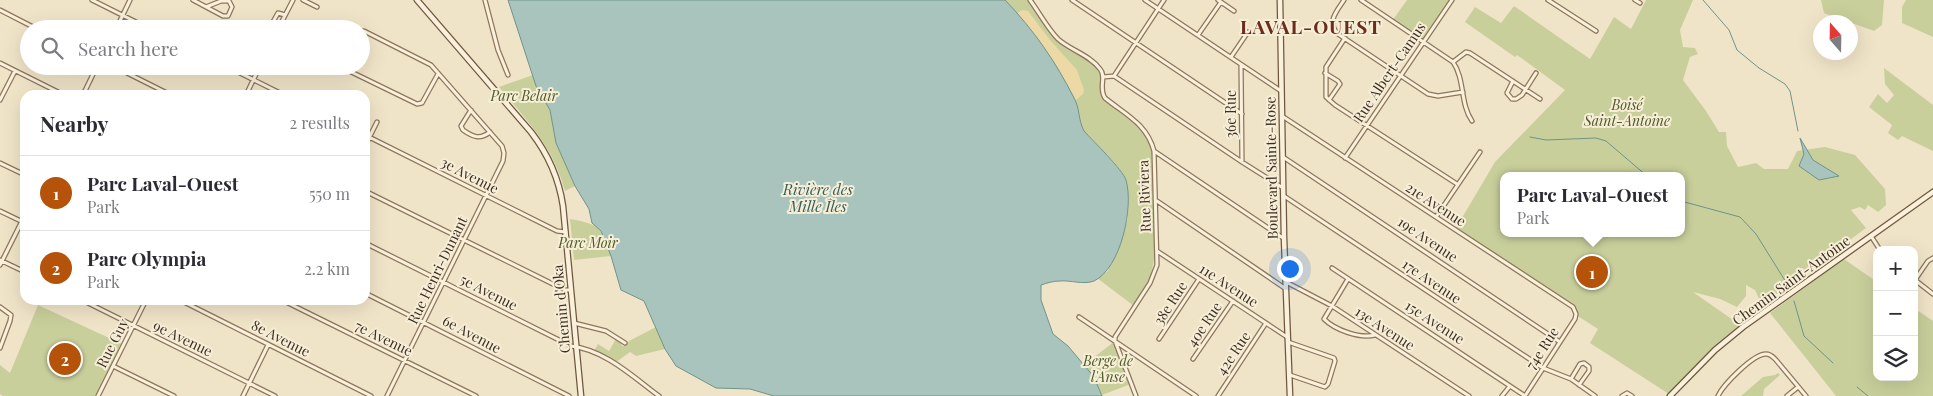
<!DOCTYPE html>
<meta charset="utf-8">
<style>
:root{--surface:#fff;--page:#f7f7f7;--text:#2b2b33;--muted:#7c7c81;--line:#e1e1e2;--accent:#b45309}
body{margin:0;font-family:"Playfair Display",serif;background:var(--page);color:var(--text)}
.controls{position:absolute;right:15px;bottom:15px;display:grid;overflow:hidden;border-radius:10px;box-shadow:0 5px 20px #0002}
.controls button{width:45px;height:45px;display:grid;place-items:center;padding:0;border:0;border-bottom:1px solid var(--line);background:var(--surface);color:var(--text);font:25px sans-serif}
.compass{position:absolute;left:1813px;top:15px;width:45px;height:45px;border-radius:50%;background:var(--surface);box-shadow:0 5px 20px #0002;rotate:340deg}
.you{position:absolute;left:1289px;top:268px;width:18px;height:18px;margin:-12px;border:4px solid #fff;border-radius:50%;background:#1a73e8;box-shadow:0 0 0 8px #1a73e833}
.badge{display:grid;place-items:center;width:32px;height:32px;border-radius:50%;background:var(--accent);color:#fff;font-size:16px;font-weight:700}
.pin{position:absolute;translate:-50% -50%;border:2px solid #fff;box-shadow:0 1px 5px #0006}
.popup{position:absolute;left:1500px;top:172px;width:185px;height:65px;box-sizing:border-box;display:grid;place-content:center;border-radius:10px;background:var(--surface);filter:drop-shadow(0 1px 4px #0005);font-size:16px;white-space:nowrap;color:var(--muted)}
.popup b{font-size:19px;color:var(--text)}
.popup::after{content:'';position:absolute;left:50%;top:100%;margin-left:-10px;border:10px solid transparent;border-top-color:var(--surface)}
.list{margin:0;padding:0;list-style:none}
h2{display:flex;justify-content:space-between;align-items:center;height:65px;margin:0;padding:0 20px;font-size:21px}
h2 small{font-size:16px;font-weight:400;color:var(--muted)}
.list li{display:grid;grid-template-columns:32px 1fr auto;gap:15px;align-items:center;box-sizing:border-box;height:75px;padding:0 20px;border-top:1px solid var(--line)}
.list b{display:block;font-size:19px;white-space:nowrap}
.list p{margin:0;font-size:16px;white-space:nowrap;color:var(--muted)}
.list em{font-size:16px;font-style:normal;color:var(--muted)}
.icon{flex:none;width:28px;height:28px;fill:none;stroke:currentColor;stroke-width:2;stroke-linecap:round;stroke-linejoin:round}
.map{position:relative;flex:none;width:1933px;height:396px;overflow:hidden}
.search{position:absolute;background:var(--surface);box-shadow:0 5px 20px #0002;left:20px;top:20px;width:350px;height:55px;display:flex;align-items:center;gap:12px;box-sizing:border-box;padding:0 18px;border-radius:28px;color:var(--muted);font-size:19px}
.panel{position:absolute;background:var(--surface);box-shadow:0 5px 20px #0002;left:20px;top:90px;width:350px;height:215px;border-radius:15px}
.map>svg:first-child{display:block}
</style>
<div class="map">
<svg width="1933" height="396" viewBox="0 0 1933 396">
<rect width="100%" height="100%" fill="#f0e4c8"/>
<path fill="#c9cf9b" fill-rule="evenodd" d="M1005 0H1029L1056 36 1100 66 1102 94 1138 124 1150 140 1152 152 1156 200V250L1150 279 1134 306 1097 278 1108 271 1127 222C1129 213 1129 187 1126 179 1120 166 1094 142 1084 131 1078 120 1080 108 1074 98 1055 62 1033 29 1005 0Z
M1407 0H1452L1424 41 1392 21Z
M1646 0H1693L1680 30 1683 47 1695 48 1698 54 1690 57 1683 80 1706 111 1719 132H1726L1727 146 1738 167 1756 163 1764 169H1788L1797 151 1825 147 1855 155 1885 189 1886 205 1878 212 1868 205 1865 210 1860 207 1851 210 1866 228 1762 305 1755 290 1746 285V296L1737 307 1720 299 1693 292 1743 327 1715 350 1672 396 1590 343 1598 329 1576 315 1575 309 1456 228 1495 162 1565 90 1517 55 1515 57 1465 22 1475 7 1501 23 1514 6 1590 59 1614 17 1631 29ZM1503 176H1681V233H1503Z
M1821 0H1884L1882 25 1874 31 1824 13Z
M1906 0H1933V37L1902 23V7Z
M1884 68 1933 105V151L1902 136 1898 140 1888 133 1892 125 1869 107 1878 94 1887 103 1894 95 1885 84Z
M533 75 536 86 550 110 556 143 575 186 565 191C553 146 528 122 499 87Z
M570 219C603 225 599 227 611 256L574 260Z
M1844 259 1877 282V377H1914V308L1933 321V396H1836L1770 313Z
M38 305 122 344 97 396H3L0 394V365L10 373Z
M656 327 665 349 636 356 630 352 615 363 594 351 598 344 609 351 616 339 620 341 622 346H626L629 341Z
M1115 341 1131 384 1102 395 1094 377 1084 365Z
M1778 373 1780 375 1764 389 1763 396H1741L1763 377 1775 375Z"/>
<path fill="#ecd9a5" d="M1022 10 1028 11 1050 40 1077 70 1084 90 1083 94 1076 100 1055 63 1017 13Z"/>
<path fill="#a9c4bc" stroke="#6f938a" d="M508 0H1005C1033 29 1056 62 1074 98 1080 108 1078 120 1084 131 1093 141 1123 170 1126 180 1134 207 1121 268 1094 281 1084 285 1070 280 1060 281 1053 281 1047 283 1041 285V300L1053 334 1068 346 1094 377 1102 396H774L750 389 716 388 676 366 665 349 644 301 621 290 611 256 601 231 592 223 589 209 575 186 556 143 550 110 536 86Z
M1800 138 1813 160 1839 176 1819 180 1799 166 1804 154Z"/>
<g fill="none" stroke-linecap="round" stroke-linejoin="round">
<path stroke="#6f938a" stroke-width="1" d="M1703 0 1729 30 1737 50 1759 68 1785 84 1790 91 1798 131
M1530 137 1546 140 1596 138 1606 141 1647 176
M1681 201 1740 217 1756 234 1789 287
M1794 301 1804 336 1833 363
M1857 387 1868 396"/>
<defs>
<path id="street" d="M92 0 150 29
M193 0 223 16H228L232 7 229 1H221L206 7
M303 0 317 7
M485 0 498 50 508 75
M1030 0C1039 12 1047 28 1058 39 1070 50 1090 55 1100 69 1107 77 1098 87 1105 98 1126 115 1147 124 1154 151L1157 265 1150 283 1115 337V341L1136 396
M1072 0 1242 114
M1145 0 1281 91
M1218 0 1234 11
M1344 0C1337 11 1326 22 1338 34L1428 94 1438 96 1463 92
M1361 0 1453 62C1465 79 1460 104 1472 121
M1548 0 1596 31
M1635 0 1640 3
M0 10 37 29
M116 29 130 0
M269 29 278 13 285 15
M278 29 293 0
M361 31H364L431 65 502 146 504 153 503 161 387 396
M1198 35 1221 2
M1345 38 1326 67V97L1335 105 1457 184
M1231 57 1248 32
M1453 62 1466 52 1470 53 1540 99
M0 63 64 95
M1241 65 1242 162
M113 66 171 95
M226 66 284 95
M339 66 417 104 422 103 438 74
M1325 73 1338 81 1340 84 1329 100
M1114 76 1164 0
M1103 77 1114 76 1242 162 1283 188
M1513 81 1507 93 1512 99H1516L1522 95 1536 73
M83 95 97 66
M246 95 260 66
M0 100 15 71
M471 110 461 126 463 130C473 137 480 140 490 132
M1282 116 1573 307 1576 314 1575 319 1525 396
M365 135 557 231 566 232
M365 146 377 122
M1154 151 1283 238
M1283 157 1560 342
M1345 158 1452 0
M0 163 25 175
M365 191 565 290H571
M1284 196 1543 368 1571 379 1595 396
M1157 201 1286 289
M0 211 25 223
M1436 217 1480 152
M1871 236 1880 250
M365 243 571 346C605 350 632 376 659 396
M1157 251 1287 337
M0 260 25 272
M0 265 22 221
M1332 268 1525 396
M1348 279 1324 319C1335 330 1360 339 1375 335
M1915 280 1928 261 1933 258
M1915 280 1933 294
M1286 282 1332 306 1469 396
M365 293 569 396
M82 300 275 396
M180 300 371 396
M282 300 476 396
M0 307 11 315 10 321 0 348
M1079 317 1196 396
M574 323 606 331 625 343
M1159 339 1199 279
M1288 342 1334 358 1335 361 1328 384 1325 387 1290 375
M1193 359 1233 301
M113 366 174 396
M1571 379 1580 364 1584 363 1589 367V371L1579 385
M98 396 146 300
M243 396 268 345
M1218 396 1266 323
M1502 396 1510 386
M1622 396 1627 393 1632 396
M1718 396C1723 385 1753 354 1766 354 1771 354 1773 357 1776 360L1806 396
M1787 396 1798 387"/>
<path id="secondary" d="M417 0 531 132C548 154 559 179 563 206L581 396
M1280 0 1284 238 1290 396
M1670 396 1715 350 1743 327 1933 192"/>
</defs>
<use href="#street" stroke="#8d765c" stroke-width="5.5"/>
<use href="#secondary" stroke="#6f573f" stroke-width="7"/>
<use href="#street" stroke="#faf1dc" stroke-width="3"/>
<use href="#secondary" stroke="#faf1dc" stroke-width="4.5"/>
</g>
<g text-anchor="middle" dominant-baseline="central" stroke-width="4" stroke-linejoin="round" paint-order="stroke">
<g font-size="14" fill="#3d2e20" stroke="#f7eed8">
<text transform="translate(1389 72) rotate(-56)">Rue Albert-Camus</text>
<text transform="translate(1230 114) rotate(-90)">36e Rue</text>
<text transform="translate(1271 168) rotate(-91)">Boulevard Sainte-Rose</text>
<text transform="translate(470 175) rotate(27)">3e Avenue</text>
<text transform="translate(1144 196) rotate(-92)">Rue Riviera</text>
<text transform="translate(1436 204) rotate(33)">21e Avenue</text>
<text transform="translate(1428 239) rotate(34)">19e Avenue</text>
<text transform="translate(437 270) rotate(-64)">Rue Henri-Dunant</text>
<text transform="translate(1791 280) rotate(-36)">Chemin Saint-Antoine</text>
<text transform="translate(1432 281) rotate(34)">17e Avenue</text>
<text transform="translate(1229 285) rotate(33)">11e Avenue</text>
<text transform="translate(489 292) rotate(27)">5e Avenue</text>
<text transform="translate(1170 303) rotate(-57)">38e Rue</text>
<text transform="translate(561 309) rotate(-95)">Chemin d'Oka</text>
<text transform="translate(1435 322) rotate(33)">15e Avenue</text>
<text transform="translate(1204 324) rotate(-56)">40e Rue</text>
<text transform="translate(1385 328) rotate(33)">13e Avenue</text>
<text transform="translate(472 334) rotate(28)">6e Avenue</text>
<text transform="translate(183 338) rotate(26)">9e Avenue</text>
<text transform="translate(281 338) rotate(27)">8e Avenue</text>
<text transform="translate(384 338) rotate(26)">7e Avenue</text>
<text transform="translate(112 343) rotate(-63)">Rue Guy</text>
<text transform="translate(1542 348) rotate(-57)">74e Rue</text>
<text transform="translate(1233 353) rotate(-56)">42e Rue</text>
</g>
<g font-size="14" font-style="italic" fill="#4d5a26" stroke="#f7eed8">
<text x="524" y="95">Parc Belair</text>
<text x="1627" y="104">Boisé<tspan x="1627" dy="16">Saint-Antoine</tspan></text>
<text x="588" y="242">Parc Moir</text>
<text x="1108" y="360">Berge de<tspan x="1108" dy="16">l'Anse</tspan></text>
</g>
<g font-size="15" font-style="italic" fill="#2f5d5a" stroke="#f7eed8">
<text x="818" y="189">Rivière des<tspan x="818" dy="17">Mille Îles</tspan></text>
</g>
<g font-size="19" font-weight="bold" letter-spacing="1" fill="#6b2e1e" stroke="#f7eed8">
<text x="1311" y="26">LAVAL-OUEST</text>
</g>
</g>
</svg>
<div class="controls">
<button>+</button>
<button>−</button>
<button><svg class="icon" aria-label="layers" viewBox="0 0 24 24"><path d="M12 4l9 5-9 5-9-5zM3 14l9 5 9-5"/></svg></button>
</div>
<svg class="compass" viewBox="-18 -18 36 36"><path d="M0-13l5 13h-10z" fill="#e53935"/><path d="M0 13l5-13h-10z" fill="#7c7c81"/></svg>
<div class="you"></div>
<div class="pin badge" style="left:1592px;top:272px">1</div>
<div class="popup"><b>Parc Laval-Ouest</b>Park</div>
<div class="pin badge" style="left:65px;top:359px">2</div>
<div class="search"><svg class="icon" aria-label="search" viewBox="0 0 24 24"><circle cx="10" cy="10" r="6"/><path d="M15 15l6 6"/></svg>Search here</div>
<section class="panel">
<h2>Nearby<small>2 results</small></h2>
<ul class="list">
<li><span class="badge">1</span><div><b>Parc Laval-Ouest</b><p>Park</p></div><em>550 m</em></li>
<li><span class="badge">2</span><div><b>Parc Olympia</b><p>Park</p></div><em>2.2 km</em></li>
</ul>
</section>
</div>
